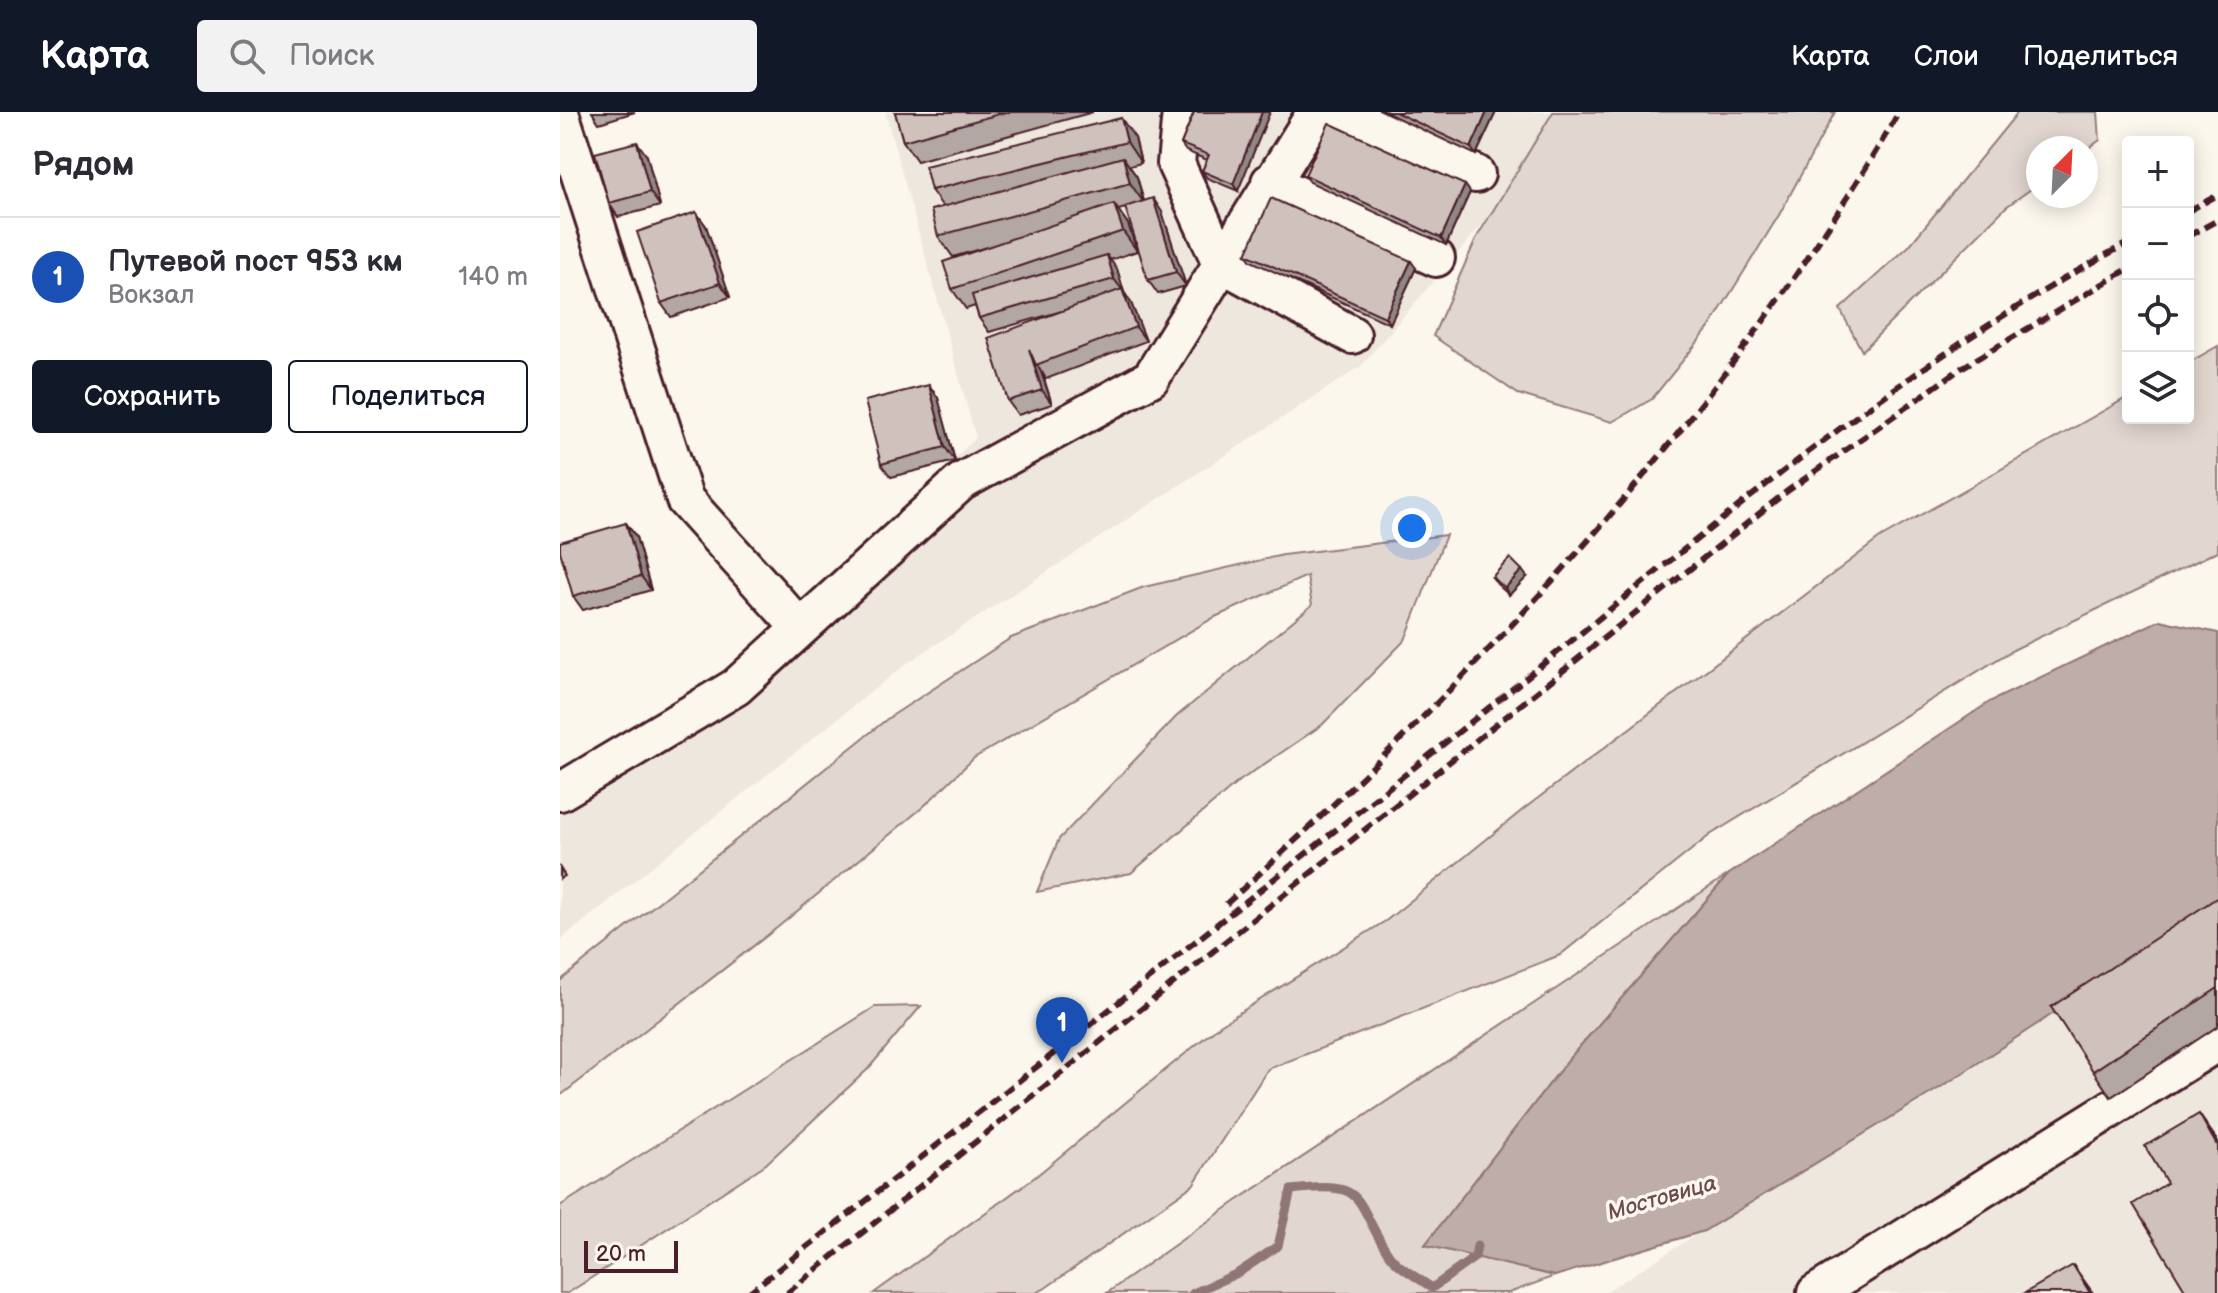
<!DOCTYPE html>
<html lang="ru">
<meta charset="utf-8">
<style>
:root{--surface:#fff;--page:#f2f2f3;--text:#2b2b33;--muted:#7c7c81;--line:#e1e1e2;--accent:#111827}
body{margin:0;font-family:"Balsamiq Sans",sans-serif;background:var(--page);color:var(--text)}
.controls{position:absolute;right:24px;top:24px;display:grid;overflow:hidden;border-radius:8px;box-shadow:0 4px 20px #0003}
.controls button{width:72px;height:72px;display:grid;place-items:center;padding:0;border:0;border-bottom:2px solid var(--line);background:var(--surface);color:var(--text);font:40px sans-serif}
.compass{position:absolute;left:1466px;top:24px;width:72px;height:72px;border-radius:50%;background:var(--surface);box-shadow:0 4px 20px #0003;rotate:24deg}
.scale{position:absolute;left:24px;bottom:20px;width:94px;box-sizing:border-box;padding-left:8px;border:4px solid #4a1f2b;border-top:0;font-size:22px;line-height:28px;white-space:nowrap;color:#4a1f2b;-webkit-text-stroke:6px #fbf7ec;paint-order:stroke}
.you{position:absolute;left:852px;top:416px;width:28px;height:28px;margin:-20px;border:6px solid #fff;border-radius:50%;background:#1a73e8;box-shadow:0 0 0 12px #1a73e833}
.badge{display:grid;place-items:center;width:52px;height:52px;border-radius:50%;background:var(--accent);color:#fff;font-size:26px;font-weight:700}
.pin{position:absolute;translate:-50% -66px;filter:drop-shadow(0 2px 4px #0008)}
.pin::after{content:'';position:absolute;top:42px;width:28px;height:24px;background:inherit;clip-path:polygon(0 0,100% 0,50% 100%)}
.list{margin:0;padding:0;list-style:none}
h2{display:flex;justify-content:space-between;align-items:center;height:104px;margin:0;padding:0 32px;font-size:34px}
h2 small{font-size:26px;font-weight:400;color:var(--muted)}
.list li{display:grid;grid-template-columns:52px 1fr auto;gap:24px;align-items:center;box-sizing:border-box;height:120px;padding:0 32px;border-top:2px solid var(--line)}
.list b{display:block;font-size:30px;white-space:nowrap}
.list p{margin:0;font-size:26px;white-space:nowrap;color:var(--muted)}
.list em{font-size:26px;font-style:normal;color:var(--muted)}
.actions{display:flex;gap:16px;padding:24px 32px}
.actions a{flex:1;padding:18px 0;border:2px solid var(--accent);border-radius:8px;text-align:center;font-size:28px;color:var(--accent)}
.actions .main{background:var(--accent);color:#fff}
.icon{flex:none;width:44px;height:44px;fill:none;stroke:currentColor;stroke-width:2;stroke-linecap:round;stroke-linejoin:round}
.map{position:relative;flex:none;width:1658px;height:1181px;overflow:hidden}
header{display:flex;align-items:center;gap:48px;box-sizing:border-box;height:112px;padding:0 40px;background:var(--accent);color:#fff}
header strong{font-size:38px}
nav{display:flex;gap:44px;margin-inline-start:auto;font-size:28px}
.search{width:560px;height:72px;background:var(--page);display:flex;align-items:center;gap:20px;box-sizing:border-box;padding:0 28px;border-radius:8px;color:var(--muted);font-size:30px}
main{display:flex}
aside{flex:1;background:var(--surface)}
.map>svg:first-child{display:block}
</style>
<header>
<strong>Карта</strong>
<div class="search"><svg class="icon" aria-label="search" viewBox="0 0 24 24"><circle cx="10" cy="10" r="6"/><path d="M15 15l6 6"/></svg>Поиск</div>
<nav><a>Карта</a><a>Слои</a><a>Поделиться</a></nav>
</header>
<main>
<aside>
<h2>Рядом<small></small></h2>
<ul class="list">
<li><span class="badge" style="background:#1a4fb4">1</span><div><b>Путевой пост 953 км</b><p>Вокзал</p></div><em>140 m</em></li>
</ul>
<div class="actions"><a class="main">Сохранить</a><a>Поделиться</a></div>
</aside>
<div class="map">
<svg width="1658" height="1181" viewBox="0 0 1658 1181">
<rect width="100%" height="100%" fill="#fbf7ec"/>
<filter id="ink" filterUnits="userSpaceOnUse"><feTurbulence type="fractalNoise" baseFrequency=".0125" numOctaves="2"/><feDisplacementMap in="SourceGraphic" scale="16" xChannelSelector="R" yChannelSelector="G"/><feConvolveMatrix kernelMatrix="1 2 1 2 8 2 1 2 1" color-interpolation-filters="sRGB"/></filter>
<g filter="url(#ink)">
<path fill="#eee7de" d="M325 0H1019L800 255 346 552 0 828V664L179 549 416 326Z
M1658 792V1181H1044Z"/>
<path fill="#e2d7d0" stroke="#967b7e" stroke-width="2" d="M993 0H1275L1219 103 1149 216 1092 287 1052 310 958 282 873 224 917 125Z
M1458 0H1538L1540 28 1526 38 1478 36V72L1446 95 1302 239 1280 197 1349 134Z
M1658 234V439L1453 538 1150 723 1000 843 708 957 633 1073 484 1177 476 1181H314L475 1065 660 913 827 808 965 696 1320 426 1568 285V306H1628V251Z
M886 423 845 528 762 613 678 670 571 761 477 780 499 727 617 604 752 493 747 464 655 505 414 646 363 695 218 815 0 984V869L327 607 451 526 584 475 723 443Z
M1169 762 1008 948 865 1133 995 1164 949 1181H547L675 1090Z
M361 894 308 957 206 1052 8 1181H0V1094L315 895Z"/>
<path fill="#bfadaa" stroke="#907477" stroke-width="2" d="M1600 508 1658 521V793L1386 972 1144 1119 995 1164 865 1133 1008 948 1169 762 1431 589Z"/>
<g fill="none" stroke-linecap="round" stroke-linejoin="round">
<path stroke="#907477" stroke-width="9" d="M633 1181 678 1161 718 1134 731 1078C810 1068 792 1087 828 1141 837 1155 859 1166 872 1176L915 1145 917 1134"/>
<defs>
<path id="minor" d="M621 0 616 52 661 151 792 223
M779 0 916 62
M0 1 125 388 240 516
M710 70 876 146
M0 680 176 575 401 370 591 266 756 0
M1256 1181 1658 930"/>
</defs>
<use href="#minor" stroke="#4a1f2b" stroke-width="42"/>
<use href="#minor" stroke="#fbf7ec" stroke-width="36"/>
<path stroke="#4a1f2b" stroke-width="6" stroke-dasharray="12 6" stroke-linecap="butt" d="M1628 99 1658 83
M1628 124 1658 108
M666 792C924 559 1164 303 1339 0
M188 1181C441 984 691 786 941 586 1142 424 1339 253 1568 131
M227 1181 1226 380 1403 255 1568 157"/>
</g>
<path fill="#b2a7a2" stroke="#4a1f2b" stroke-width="2" d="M32 0H75L39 11Z
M335 0H533L357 49 343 29Z
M634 0 678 79 647 66 642 59 647 48 626 39 621 32Z
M825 0H936L916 43Z
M575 26 581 51 569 54 577 65 584 89 602 100 626 174 598 182 588 168 566 96 558 98 568 112 577 139 550 148 557 157 564 180 571 191 586 229 486 267 482 260 492 292 458 303 448 289 509 197 429 220 419 206 415 194 406 197 392 177 423 136 393 145 378 124 383 95 371 78Z
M87 44 100 94 58 105 49 91Z
M745 63 905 73 910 80 886 133 750 70Z
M136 100 146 114 170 185 111 205 101 191Z
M686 142 856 156 830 212 691 149Z
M369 273 378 286 395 349 331 365 321 352Z
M66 411 76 425 91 478 23 498 13 484Z
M932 465H967L949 483 937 472Z
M0 756 5 764 0 767Z
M1658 785V914L1551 985 1533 959Z"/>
<path fill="#918884" stroke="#4a1f2b" stroke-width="2" d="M702 0H710L678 79 673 72Z
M927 0H936L916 43 911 36Z
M561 6 575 26 581 51 567 30Z
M77 30 87 44 100 94 90 80Z
M563 45 577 65 584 91 570 71Z
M905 73 910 80 886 133 881 126Z
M593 86 602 100 626 174 616 160Z
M554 92 568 112 577 139 563 119Z
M136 100 146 114 170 185 160 171Z
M547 143 557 157 564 180 554 167Z
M851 149 856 156 830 212 825 205Z
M562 177 571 191 586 229 576 215Z
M469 237 481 260 492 292 482 278Z
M369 273 378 286 395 349 385 335Z
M66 411 76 425 91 478 81 464Z
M962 458 967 465 949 483 945 476Z
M1639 1002 1657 1028 1658 1034Z
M1513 1153 1533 1181H1530Z"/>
<path fill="#cfc2bc" stroke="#4a1f2b" stroke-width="2" d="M335 0H446L343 29Z
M634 0H702L673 72 642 59 649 43 621 32Z
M835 0H927L911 36Z
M561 6 567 30 371 78 365 54Z
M769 11 905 73 881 126 745 63Z
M77 30 90 80 49 91 35 41Z
M563 45 570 71 378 124 371 98Z
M593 86 616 160 588 168 565 95Z
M711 86 851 149 825 205 686 142Z
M554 92 563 119 392 177 383 150Z
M136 100 160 171 101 191 77 120Z
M547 143 554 167 419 206 412 183Z
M562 177 576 215 476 253 469 237 482 278 448 289 428 226Z
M369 273 385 335 321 352 305 289Z
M66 411 81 464 13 484 0 439V430Z
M950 446 962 458 945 476 932 465Z
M1658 785V876L1533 959 1491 895Z
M1639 1002 1656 1032 1658 1031V1181H1627L1573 1092 1607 1071 1585 1034Z
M1513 1153 1530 1181H1465Z"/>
</g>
<g text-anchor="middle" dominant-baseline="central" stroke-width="7" stroke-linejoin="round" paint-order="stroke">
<g font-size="22" font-style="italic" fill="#6d4a51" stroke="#fbf7ec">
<text transform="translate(1102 1086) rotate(-16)">Мостовица</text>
</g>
</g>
</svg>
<div class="controls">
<button>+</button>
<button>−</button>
<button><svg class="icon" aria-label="locate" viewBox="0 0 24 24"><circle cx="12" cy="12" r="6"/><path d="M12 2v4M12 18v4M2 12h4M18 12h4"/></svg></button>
<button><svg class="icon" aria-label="layers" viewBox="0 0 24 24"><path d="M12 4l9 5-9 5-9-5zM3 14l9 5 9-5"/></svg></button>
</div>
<svg class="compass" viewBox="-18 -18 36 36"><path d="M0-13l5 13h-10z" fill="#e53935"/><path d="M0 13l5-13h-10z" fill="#7c7c81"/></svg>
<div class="scale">20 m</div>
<div class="you"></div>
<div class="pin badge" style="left:502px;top:951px;background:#1a4fb4">1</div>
</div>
</main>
